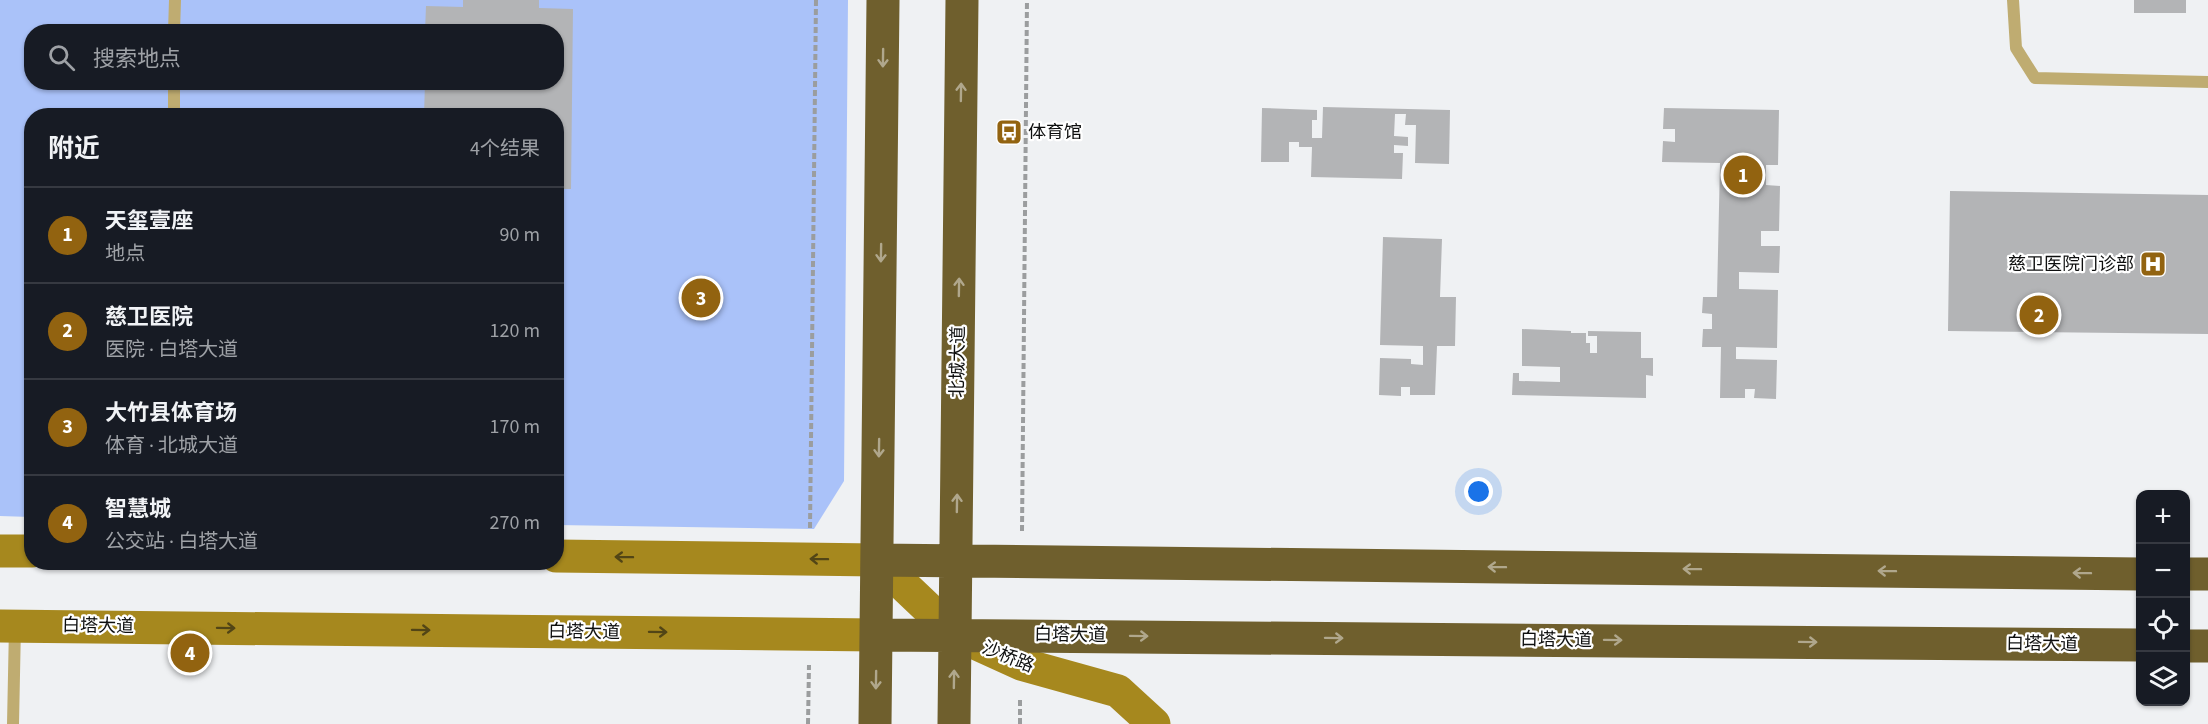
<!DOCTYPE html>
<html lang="zh">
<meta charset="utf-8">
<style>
:root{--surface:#171b24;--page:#242831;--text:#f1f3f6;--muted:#9ea1a6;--line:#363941;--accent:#926310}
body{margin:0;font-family:"Source Sans 3","Noto Sans SC",sans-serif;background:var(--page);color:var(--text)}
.controls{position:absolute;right:18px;bottom:18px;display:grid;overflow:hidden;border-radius:12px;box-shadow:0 2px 4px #0004}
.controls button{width:54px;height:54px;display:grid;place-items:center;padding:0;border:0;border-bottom:2px solid var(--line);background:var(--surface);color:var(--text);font:30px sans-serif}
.you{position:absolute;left:1479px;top:492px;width:21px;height:21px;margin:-15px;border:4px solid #fff;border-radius:50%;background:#1a73e8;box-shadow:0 0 0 9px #1a73e833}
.badge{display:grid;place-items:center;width:39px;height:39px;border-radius:50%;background:var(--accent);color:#fff;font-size:20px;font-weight:700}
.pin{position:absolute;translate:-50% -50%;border:3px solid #fff;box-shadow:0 2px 6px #0006}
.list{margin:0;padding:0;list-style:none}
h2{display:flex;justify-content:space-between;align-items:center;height:78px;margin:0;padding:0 24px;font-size:26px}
h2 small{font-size:20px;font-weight:400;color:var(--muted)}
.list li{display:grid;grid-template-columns:39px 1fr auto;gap:18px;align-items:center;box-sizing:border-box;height:96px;padding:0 24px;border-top:2px solid var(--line)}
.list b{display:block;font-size:22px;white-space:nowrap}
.list p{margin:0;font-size:20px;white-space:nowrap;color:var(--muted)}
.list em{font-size:20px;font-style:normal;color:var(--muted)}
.icon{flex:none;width:33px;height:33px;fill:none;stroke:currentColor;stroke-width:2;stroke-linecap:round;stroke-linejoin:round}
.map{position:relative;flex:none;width:2208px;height:724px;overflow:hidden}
.search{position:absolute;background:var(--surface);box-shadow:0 2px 4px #0004;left:24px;top:24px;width:540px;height:66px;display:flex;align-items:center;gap:15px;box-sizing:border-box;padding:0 21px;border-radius:24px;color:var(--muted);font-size:22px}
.panel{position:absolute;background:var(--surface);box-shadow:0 2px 4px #0004;left:24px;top:108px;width:540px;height:462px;border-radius:24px}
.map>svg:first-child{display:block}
</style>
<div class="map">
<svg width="2208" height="724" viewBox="0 0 2208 724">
<rect width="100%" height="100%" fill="#eff1f3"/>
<path fill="#aac2f9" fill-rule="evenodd" d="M0 0H848L844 481 814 529 557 525 556 116H32L31 517 0 516ZM32 32H556V82H32Z"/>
<path fill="#b3b4b6" d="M463 0H539V8L573 9 571 189H556V116H424L425 82H556V32H425L426 6 463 7Z
M2134 0H2186V13H2134Z
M1323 107 1450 110 1449 164 1415 163 1416 125H1405L1406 114H1395L1394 136 1408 137V146L1394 145V153H1403L1402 179 1311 177 1312 147H1299V142H1289V162H1261L1262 108 1317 110V120H1312V138H1322Z
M1664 108 1779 110 1778 165H1766V185L1780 186 1779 231H1761V246H1780L1779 273 1739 272V289L1778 290 1777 348 1736 347V359L1777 360 1776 399 1754 398 1755 389H1745V398H1720L1721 347H1702L1703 329H1712V314L1702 313 1703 297H1717L1720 163 1662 162 1663 141 1675 142V129H1663Z
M1950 191 2208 195V334L1948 331Z
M1383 237 1442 239 1440 297H1456L1455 346H1437L1435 395H1410V387H1401V396L1379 395 1380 358 1411 359V364L1423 365V346L1380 345Z
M1522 329 1571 331V333H1586V343H1590V353H1597V336H1588V331L1641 332V358H1653V376L1646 375V398L1512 395 1513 373H1519V381L1560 382V367L1522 366Z"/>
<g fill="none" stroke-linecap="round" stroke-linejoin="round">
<path stroke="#9b9d9e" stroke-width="4" stroke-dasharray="6 3" stroke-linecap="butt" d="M810 528 816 0
M1022 531 1027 0
M808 724 809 665
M1020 724V698"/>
<path stroke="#bfac71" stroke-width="12" d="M2013 0 2016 48 2035 78 2208 82
M174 32 175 0
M174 116V82
M13 724 15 626"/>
<path stroke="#a6881e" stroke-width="33" d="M0 551H32
M556 556 877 560 955 634 1021 664 1118 691 1154 724
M0 626 876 635"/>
<path stroke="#6f5f2d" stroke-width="33" d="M877 560 2140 574
M2186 574H2208
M876 635 2140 645
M2186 646H2208
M875 724 883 0
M954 724 962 0"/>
</g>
<defs><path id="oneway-shaft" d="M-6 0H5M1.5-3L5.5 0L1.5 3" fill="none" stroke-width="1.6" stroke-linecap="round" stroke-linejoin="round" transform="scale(1.5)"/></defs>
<g stroke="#b0a78c">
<use href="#oneway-shaft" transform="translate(883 58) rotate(91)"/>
<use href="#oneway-shaft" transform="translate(961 92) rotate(-89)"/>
<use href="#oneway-shaft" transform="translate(881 253) rotate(91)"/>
<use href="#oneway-shaft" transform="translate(959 287) rotate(-89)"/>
<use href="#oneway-shaft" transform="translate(879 448) rotate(91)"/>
<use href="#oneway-shaft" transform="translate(957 503) rotate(-89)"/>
<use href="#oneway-shaft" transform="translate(1497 567) rotate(-179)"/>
<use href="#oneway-shaft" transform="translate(1692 569) rotate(-179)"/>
<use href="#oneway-shaft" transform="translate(1887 571) rotate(-179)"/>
<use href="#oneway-shaft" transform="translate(2082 573) rotate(-179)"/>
<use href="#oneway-shaft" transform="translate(1139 636) rotate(1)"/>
<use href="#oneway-shaft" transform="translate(1334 638) rotate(1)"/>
<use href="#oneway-shaft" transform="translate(1613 640) rotate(1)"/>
<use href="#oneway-shaft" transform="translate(1808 642) rotate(1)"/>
<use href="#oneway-shaft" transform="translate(954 679) rotate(-89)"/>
<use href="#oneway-shaft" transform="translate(876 680) rotate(91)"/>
</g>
<g stroke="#524516">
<use href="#oneway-shaft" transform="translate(624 557) rotate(-179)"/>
<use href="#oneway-shaft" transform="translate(819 559) rotate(-179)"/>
<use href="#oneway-shaft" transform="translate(226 628) rotate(1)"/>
<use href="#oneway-shaft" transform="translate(421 630) rotate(1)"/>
<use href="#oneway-shaft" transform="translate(658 632) rotate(1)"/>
</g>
<defs>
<symbol id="bus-square" viewBox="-11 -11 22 22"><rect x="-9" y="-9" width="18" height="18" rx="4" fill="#926310" stroke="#fff"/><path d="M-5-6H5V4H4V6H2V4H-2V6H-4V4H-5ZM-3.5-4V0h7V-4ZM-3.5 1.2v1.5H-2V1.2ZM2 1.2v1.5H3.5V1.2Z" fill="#fff"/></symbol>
<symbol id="hospital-square" viewBox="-11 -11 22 22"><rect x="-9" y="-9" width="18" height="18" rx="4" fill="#926310" stroke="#fff"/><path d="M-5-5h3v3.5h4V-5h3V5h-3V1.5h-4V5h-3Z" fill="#fff"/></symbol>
</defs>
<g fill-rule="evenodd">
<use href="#bus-square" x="994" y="117" width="30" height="30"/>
<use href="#hospital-square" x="2138" y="249" width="30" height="30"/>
</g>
<g text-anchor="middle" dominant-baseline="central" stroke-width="4.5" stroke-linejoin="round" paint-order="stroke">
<g font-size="18" fill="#0e0f0f" stroke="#fff" text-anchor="start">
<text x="1028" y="132">体育馆</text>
<text x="2134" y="264" text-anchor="end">慈卫医院门诊部</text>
</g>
<g font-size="18" fill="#0e0f0f" stroke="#fff">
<text transform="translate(958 362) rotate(-89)">北城大道</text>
<text transform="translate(98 626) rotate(1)">白塔大道</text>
<text transform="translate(584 632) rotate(1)">白塔大道</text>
<text transform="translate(1070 635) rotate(1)">白塔大道</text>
<text transform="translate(1556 640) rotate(1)">白塔大道</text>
<text transform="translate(2042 644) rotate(1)">白塔大道</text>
<text transform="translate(1008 657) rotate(22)">沙桥路</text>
</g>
</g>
</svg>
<div class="controls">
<button>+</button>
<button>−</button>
<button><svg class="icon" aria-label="locate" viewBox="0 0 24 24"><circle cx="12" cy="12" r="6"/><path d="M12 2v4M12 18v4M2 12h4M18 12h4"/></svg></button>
<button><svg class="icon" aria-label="layers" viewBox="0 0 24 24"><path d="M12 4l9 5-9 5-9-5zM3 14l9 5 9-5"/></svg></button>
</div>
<div class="you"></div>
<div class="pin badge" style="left:1743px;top:175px">1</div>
<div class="pin badge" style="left:2039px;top:315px">2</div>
<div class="pin badge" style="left:701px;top:298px">3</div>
<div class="pin badge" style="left:190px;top:653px">4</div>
<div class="search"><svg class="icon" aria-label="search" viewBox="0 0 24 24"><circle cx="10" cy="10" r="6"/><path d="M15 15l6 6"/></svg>搜索地点</div>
<section class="panel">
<h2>附近<small>4个结果</small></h2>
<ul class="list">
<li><span class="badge">1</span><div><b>天玺壹座</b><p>地点</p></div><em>90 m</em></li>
<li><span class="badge">2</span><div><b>慈卫医院</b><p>医院 · 白塔大道</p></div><em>120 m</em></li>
<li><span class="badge">3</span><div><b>大竹县体育场</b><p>体育 · 北城大道</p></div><em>170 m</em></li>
<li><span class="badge">4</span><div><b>智慧城</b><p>公交站 · 白塔大道</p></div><em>270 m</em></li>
</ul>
</section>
</div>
